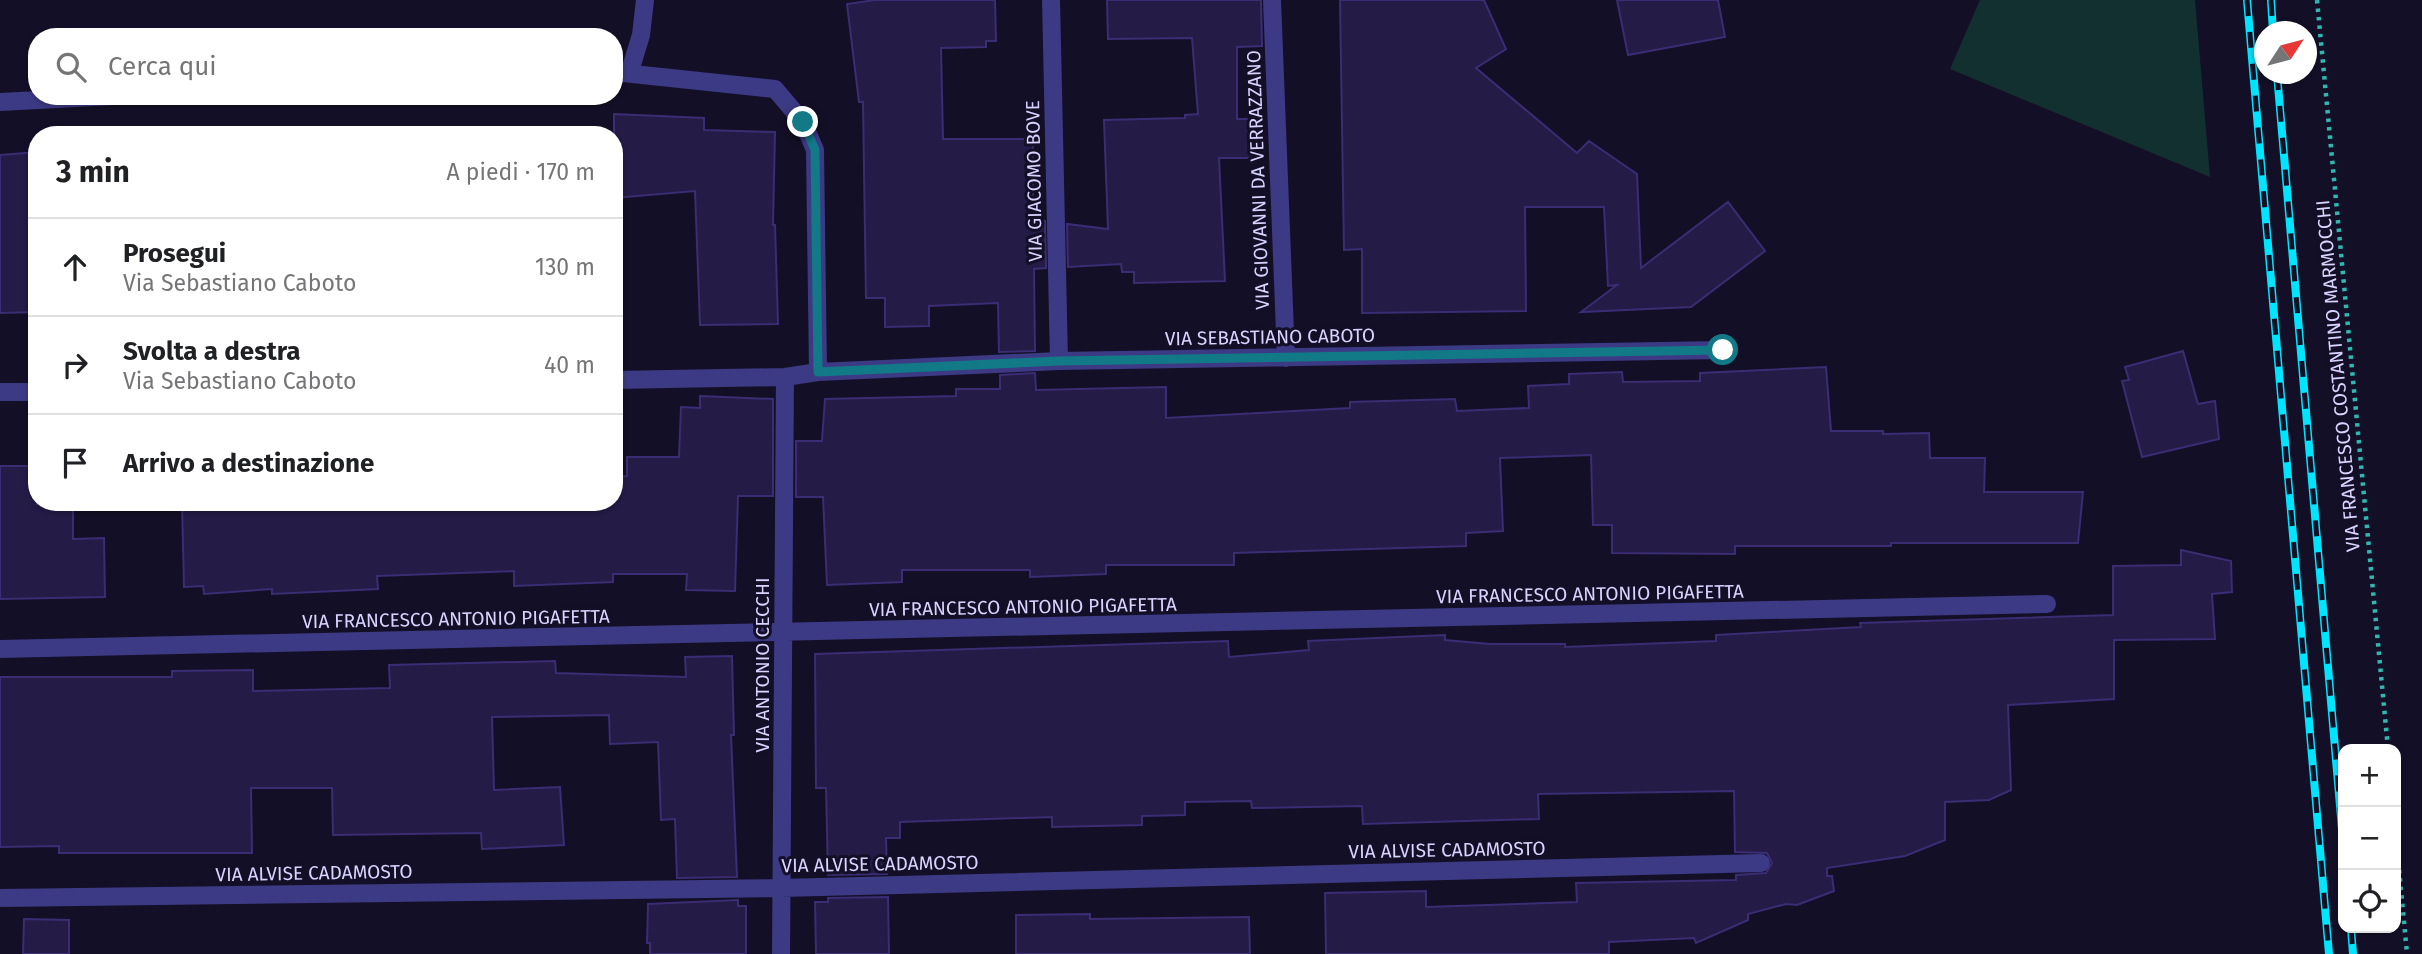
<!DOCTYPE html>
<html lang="it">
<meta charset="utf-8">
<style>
:root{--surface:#fff;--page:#f6f6f6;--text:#202124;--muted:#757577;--line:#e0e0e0}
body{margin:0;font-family:"Fira Sans",sans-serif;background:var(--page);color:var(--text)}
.controls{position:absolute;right:21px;bottom:21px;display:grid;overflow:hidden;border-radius:14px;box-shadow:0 2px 5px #0004}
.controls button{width:63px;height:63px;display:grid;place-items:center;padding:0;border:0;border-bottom:2px solid var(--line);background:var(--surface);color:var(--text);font:35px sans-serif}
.compass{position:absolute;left:2254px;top:21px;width:63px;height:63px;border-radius:50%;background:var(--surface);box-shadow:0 2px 5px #0004;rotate:54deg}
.stop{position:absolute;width:21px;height:21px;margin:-16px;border:5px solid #127987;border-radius:50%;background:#fff}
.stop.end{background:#127987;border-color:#fff;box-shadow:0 2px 7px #0008}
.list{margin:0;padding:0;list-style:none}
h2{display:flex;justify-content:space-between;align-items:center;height:91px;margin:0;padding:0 28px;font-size:30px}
h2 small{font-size:23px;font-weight:400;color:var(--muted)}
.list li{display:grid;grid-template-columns:46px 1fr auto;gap:21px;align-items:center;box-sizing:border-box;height:98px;padding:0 28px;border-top:2px solid var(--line)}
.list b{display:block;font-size:26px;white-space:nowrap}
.list p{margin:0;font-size:23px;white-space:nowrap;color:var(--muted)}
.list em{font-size:23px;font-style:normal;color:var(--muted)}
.icon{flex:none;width:38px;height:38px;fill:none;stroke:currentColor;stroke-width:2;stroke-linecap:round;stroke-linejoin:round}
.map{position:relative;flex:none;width:2422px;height:954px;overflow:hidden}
.search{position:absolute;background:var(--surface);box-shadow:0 2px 5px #0004;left:28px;top:28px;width:595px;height:77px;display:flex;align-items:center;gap:18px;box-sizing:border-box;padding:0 24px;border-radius:28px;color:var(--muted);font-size:26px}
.panel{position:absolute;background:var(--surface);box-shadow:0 2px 5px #0004;left:28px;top:126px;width:595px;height:385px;border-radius:28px}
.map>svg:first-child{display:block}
</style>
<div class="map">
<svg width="2422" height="954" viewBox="0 0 2422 954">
<rect width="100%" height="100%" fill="#130f26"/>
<path fill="#12302f" d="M1980 0H2195L2210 177 1950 69Z"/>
<path fill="#241b47" stroke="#3b2d73" stroke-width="2" d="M875 0H995L996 41H986V47L941 48 943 139H1033V219L1045 221 1046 268 1034 269 1035 351 999 352 998 303 929 306V326L885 327V298H866L863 102H859L847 4Z
M1107 0H1261L1262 46 1237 47V119H1263L1264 158H1219L1225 281 1134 283V272H1122L1121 264 1068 267 1067 224 1108 229 1104 120 1185 118V115L1198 114 1192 38 1108 39Z
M1340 0H1484L1506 49 1476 68 1577 153 1589 141 1637 174 1641 268 1728 202 1765 251 1691 307 1581 312 1617 285 1608 286 1604 207H1525L1526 311 1362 313V249L1344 250Z
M1617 0H1718L1725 37 1628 55Z
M614 114 704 118V130L775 132 773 225H775L778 324 700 325 695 191 614 198Z
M37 152V312L0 313V155Z
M2183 351 2198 404 2215 401 2219 439 2142 457 2122 381 2129 380 2125 367Z
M1826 367 1831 431H1883V434L1929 433 1930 458H1985L1984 492H2083L2078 543H1891V546H1735V554L1612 553V525H1593L1591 455 1500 458 1503 531 1466 533V546L1234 553V565H1106V574L1030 577V570H902V582L827 585 823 497H796V441H822L825 399 956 396V389H1000V375L1035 373 1036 390 1166 387V418L1350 408V402L1455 399 1457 411 1529 408 1528 386 1569 384V374L1622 372 1623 382 1700 381V373Z
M700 396 773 399V496H738L735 591 686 590 687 574H613V582L514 586V571L377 576 378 589 272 594V589L204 594 203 586 184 587 182 502H614V477L627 476V457H679L681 407 700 408Z
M0 466H37V504H73V539L104 538 105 597 0 599Z
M2181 550 2231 561 2232 592 2212 594 2215 639 2114 640V699L2008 705 2011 790 1989 800 1945 802V840L1905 856 1827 868V876H1832L1834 891 1797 905 1786 904 1748 914V920L1696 943 1694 938 1609 942V954H1326L1325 893 1426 891V907L1577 902 1576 883 1736 880V875L1766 873 1772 863 1767 853 1735 852 1734 791 1538 794 1539 819 1363 824 1362 806 1252 808 1251 801 1185 802V815L1142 816V825L1052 827V817L900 822V838H886L887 874 828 875 826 788H816L815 654 1228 641 1229 657 1309 650 1308 641 1445 635V640L1490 644H1565V647L1716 641V635L1861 627 1860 623 2113 615V566L2181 565Z
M732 656 734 735H731L737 877 677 878 675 819 661 820 658 742 610 744 609 715 492 717 494 790 560 787 564 845 482 849 481 833 333 835 332 788H251L252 853H59V846L0 847V677H172V671L253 670V691L390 688 389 665 555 661 556 673 686 677 685 657Z
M888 897 889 954H816L815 902H828V898Z
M738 900V906H746V954H650V943H647L648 904Z
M1090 914V919L1249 917 1250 954H1016V915Z
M24 919 69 920V954H23Z"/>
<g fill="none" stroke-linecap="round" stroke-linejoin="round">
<path stroke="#2fb8b0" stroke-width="4.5" stroke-dasharray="3.5 5" stroke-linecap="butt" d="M2317 0 2388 749
M2396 836 2407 954"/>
<path stroke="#3d3a85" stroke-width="18" d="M1051 0 1059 361
M1272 0 1286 358
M630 71 641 35 645 0
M614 72 775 89 803 122 815 150 818 372
M0 102 113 96
M614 380 785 377 818 372 1059 361 1723 350
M0 392H37
M0 649 2047 604
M0 898 781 888 1761 863
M781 954 785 377"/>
<defs>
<path id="rail" d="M2247 0 2329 954
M2271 0 2273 32
M2277 74 2343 841
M2351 928 2353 954"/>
</defs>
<use href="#rail" stroke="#00e5ff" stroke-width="8"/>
<use href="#rail" stroke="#130f26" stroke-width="5" stroke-dasharray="16" stroke-linecap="butt"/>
</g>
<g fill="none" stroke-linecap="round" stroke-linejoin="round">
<path stroke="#127987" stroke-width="9" d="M803 122 815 150 818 372 1059 361 1723 350"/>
</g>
<g text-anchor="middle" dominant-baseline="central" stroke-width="6" stroke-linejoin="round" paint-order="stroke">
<g font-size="19" fill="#d9d4ff" stroke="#130f26">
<text transform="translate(1258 180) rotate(-92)">VIA GIOVANNI DA VERRAZZANO</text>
<text transform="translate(1034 181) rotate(-91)">VIA GIACOMO BOVE</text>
<text transform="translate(1270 337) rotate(-1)">VIA SEBASTIANO CABOTO</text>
<text transform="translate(2338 376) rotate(-95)">VIA FRANCESCO COSTANTINO MARMOCCHI</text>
<text transform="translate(1590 594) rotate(-1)">VIA FRANCESCO ANTONIO PIGAFETTA</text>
<text transform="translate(1023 607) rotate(-1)">VIA FRANCESCO ANTONIO PIGAFETTA</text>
<text transform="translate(456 619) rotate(-1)">VIA FRANCESCO ANTONIO PIGAFETTA</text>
<text transform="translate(762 665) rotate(-90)">VIA ANTONIO CECCHI</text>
<text transform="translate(1447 850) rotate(-1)">VIA ALVISE CADAMOSTO</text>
<text transform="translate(880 864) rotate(-1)">VIA ALVISE CADAMOSTO</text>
<text transform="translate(314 873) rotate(-1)">VIA ALVISE CADAMOSTO</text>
</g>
</g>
</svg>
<div class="controls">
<button>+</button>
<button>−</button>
<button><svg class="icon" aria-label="locate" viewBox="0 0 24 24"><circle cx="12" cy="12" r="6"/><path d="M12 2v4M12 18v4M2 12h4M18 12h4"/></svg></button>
</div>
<svg class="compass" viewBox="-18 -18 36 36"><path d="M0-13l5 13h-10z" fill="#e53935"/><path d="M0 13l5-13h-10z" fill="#757577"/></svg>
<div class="stop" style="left:1723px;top:350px"></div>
<div class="stop end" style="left:803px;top:122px"></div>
<div class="search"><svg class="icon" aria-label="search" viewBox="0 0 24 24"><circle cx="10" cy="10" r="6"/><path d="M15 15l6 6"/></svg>Cerca qui</div>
<section class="panel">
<h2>3 min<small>A piedi · 170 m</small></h2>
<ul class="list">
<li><svg class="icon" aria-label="ahead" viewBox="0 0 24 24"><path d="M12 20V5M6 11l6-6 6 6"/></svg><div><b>Prosegui</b><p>Via Sebastiano Caboto</p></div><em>130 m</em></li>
<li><svg class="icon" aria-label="right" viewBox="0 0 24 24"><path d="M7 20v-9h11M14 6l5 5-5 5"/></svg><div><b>Svolta a destra</b><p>Via Sebastiano Caboto</p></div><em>40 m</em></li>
<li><svg class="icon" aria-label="arrive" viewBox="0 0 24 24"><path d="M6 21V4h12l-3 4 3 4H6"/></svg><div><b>Arrivo a destinazione</b></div></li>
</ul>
</section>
</div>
